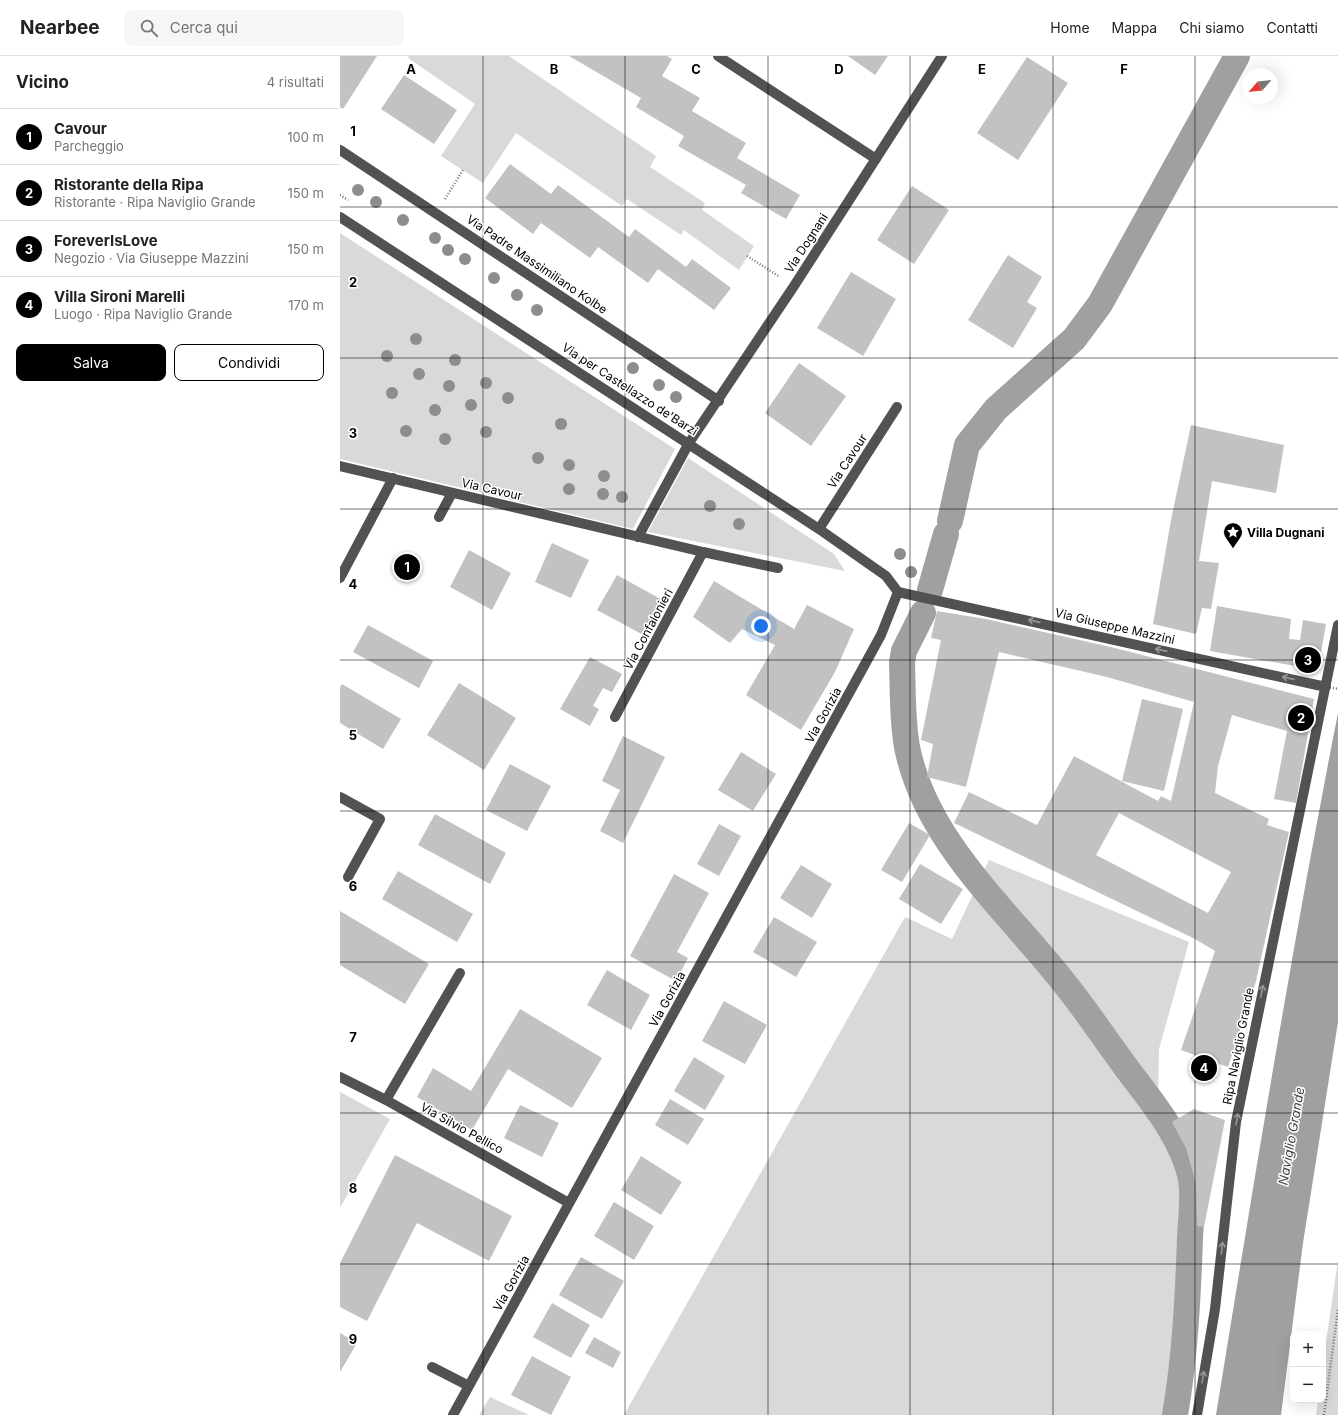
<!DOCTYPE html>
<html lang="it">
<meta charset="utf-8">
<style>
:root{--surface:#fff;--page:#f6f6f6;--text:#222;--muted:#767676;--line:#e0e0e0;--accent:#000}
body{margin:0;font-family:Inter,sans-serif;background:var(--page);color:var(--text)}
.controls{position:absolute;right:12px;bottom:12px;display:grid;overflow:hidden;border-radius:8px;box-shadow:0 4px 16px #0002}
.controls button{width:36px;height:36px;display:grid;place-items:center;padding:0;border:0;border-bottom:1px solid var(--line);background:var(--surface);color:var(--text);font:20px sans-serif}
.compass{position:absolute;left:902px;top:12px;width:36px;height:36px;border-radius:50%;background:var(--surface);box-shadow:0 4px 16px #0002;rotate:242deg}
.you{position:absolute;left:421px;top:570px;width:14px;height:14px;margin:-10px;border:3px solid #fff;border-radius:50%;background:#1a73e8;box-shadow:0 0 0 6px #1a73e833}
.badge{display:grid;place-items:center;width:26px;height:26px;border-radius:50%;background:var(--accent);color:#fff;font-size:13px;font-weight:700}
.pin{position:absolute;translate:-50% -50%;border:2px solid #fff;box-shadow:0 1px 4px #0006}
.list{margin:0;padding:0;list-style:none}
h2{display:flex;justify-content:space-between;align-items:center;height:52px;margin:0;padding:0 16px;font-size:17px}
h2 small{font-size:13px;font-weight:400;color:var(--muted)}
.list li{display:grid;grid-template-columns:26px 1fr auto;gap:12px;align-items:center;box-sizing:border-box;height:56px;padding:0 16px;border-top:1px solid var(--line)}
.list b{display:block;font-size:15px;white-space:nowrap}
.list p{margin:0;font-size:13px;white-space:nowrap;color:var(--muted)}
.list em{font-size:13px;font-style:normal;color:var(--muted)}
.actions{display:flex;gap:8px;padding:12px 16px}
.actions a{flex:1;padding:9px 0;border:1px solid var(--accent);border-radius:8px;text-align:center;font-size:14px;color:var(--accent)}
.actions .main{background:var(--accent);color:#fff}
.icon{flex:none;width:22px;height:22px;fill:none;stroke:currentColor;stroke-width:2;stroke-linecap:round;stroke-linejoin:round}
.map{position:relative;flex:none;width:998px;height:1359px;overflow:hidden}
header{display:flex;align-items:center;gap:24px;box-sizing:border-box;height:56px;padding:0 20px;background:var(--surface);border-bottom:1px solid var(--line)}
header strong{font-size:19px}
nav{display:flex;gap:22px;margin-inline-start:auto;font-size:14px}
.search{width:280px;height:36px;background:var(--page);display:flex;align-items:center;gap:10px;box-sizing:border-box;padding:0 14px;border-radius:8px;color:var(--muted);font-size:15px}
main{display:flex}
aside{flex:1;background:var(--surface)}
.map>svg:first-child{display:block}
</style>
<header>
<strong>Nearbee</strong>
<div class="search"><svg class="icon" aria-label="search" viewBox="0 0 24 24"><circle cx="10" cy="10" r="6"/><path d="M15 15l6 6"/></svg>Cerca qui</div>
<nav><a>Home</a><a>Mappa</a><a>Chi siamo</a><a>Contatti</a></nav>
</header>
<main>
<aside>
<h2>Vicino<small>4 risultati</small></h2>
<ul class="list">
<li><span class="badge">1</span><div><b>Cavour</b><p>Parcheggio</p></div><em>100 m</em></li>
<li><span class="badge">2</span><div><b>Ristorante della Ripa</b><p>Ristorante · Ripa Naviglio Grande</p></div><em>150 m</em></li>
<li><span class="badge">3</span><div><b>ForeverIsLove</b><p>Negozio · Via Giuseppe Mazzini</p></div><em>150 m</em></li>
<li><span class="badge">4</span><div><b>Villa Sironi Marelli</b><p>Luogo · Ripa Naviglio Grande</p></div><em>170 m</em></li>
</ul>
<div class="actions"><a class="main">Salva</a><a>Condividi</a></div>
</aside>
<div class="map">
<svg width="998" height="1359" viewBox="0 0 998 1359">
<rect width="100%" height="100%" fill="#fff"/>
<path fill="#d9d9d9" d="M69 0H169L316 100 310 111 365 147 362 154 414 190 399 214 344 174 341 179 287 143 282 150 176 77 143 127 101 100 135 48 68 2Z
M0 177 335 393 293 473 0 403Z
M348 402 494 498 505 515 308 476Z
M649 804 849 886 819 993 818 1051 840 1127 855 1204 829 1359H284L565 861 612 883Z
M0 1036 50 1063 0 1152Z
M998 1204V1359H976L978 1344H983V1307Z
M150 1341 189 1359H139Z"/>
<path fill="#a0a0a0" d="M998 657V966L963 1187 941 1359H876C914 1125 952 890 998 657Z"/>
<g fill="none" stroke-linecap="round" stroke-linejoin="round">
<path stroke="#a0a0a0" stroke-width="26" d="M610 465 627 389 656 353 734 283 760 248 897 0
M590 534 606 478
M583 557 564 595 562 606C563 634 562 663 567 691 586 786 668 855 725 928 746 954 765 983 785 1010 810 1044 842 1080 851 1123 854 1141 851 1163 850 1182 848 1241 845 1301 835 1359"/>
</g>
<path fill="#c2c2c2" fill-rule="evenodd" d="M0 0H37L3 53 0 51Z
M229 0H327L332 3 322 20 360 42 352 55 406 87 397 102 460 139 446 163 401 137 406 129 338 90 344 80 296 51 301 42Z
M508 0H548L535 19Z
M687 1 728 27 678 104 637 77Z
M64 19 117 54 94 88 41 53Z
M170 108 211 138 218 129 289 181 295 173 346 211 352 203 391 232 374 254 318 213 308 227 258 191 250 202 201 167 193 178 145 142Z
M572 130 609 154 574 208 537 184Z
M668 199 702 221 687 246 697 252 673 292 628 264Z
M511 216 556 243 523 300 477 272Z
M459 307 506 340 471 390 425 357Z
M851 369 944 389 936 437 872 425 859 505 879 507 871 553 862 552 856 578 813 568 831 464Z
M212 487 249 504 231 542 195 526Z
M129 494 171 517 152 554 110 531Z
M277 519 326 546 307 581 257 554Z
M374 525 454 573 467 549 514 573 495 616 461 674 406 639 435 589 402 573 390 587 353 561Z
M877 550 951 563 949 583 960 584 963 564 986 568 978 614 870 595Z
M597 555 646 563 775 592 974 643 956 747 934 743 947 675 892 659 878 710 875 737 929 763 927 769 949 776 916 925 888 1011 841 994 875 895 855 883 614 767 629 736 697 769 734 700 818 745 821 740 831 745 854 646 767 621 659 596 626 731 587 721 593 688 581 684 601 584 591 582ZM779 757 891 816 868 857 756 799Z
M28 569 93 605 79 632 13 596Z
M250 601 282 618 272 636 263 632 253 650 259 653 250 670 220 653Z
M119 627 176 662 144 714 87 679Z
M2 628 61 663 43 693 0 667V631Z
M802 643 843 653 824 735 782 725Z
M283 680 325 701 283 787 260 775 280 734 262 725Z
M401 696 436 718 413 755 378 734Z
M170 708 211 730 187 775 146 754Z
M95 758 166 797 150 828 78 789Z
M569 767 590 779 562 826 541 814Z
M379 768 401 780 379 820 357 808Z
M580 808 623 833 601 868 559 843Z
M461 809 492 828 472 862 440 842Z
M58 815 133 858 117 886 42 843Z
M334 818 369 837 337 896 348 902 336 925 290 900Z
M0 855 89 908 65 948 0 909Z
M434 861 477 886 456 921 413 896Z
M267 914 310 939 291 974 247 949Z
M384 945 427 969 405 1008 362 985Z
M180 953 262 1002 232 1052 168 1013 132 1074 77 1041 93 1012 131 1035Z
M354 1001 385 1020 365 1054 334 1035Z
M330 1043 364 1063 348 1089 315 1069Z
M180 1049 219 1067 202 1101 164 1082Z
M854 1053 885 1064 864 1171 857 1170 856 1128 846 1092 832 1066Z
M55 1099 172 1160 149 1205 77 1167 27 1265 0 1251V1207Z
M301 1100 342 1126 321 1159 281 1134Z
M274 1146 314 1170 294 1204 254 1180Z
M241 1201 284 1225 262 1263 219 1239Z
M212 1247 250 1269 231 1302 193 1281Z
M0 1277 17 1287 0 1316Z
M254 1281 281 1296 273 1312 245 1297Z
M192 1300 231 1321 211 1359 171 1339Z"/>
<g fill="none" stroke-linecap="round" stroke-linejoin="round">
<path stroke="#747474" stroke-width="2.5" stroke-dasharray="1 2" stroke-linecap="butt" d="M0 139 8 144
M105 143 123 114
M407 200 440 221
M984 1359 998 1253"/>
<path stroke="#525252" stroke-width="10" d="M378 0 536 103
M0 94 379 345
M0 161 479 473 546 520 558 536
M0 410 363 496 438 512
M99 461 112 437
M479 473 557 351
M298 481 349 387 454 230 602 0
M0 522 53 422
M558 536 986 631
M275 661 363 496
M0 741 40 763 8 821
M0 1021 46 1044 229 1147
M46 1044 120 917
M92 1311 129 1330
M113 1359 541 579 558 536
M857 1359 875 1253 896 1066 998 569"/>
<path stroke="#747474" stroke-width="2.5" stroke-dasharray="1 2" stroke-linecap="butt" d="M993 632 998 633"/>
</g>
<g fill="#8d8d8d">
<circle cx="18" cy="134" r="6"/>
<circle cx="36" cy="146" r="6"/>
<circle cx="63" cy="164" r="6"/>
<circle cx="95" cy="182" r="6"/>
<circle cx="108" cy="194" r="6"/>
<circle cx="125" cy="203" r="6"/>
<circle cx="154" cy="222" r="6"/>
<circle cx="177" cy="239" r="6"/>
<circle cx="197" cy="254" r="6"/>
<circle cx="76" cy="283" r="6"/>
<circle cx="47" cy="300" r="6"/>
<circle cx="115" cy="304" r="6"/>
<circle cx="293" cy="312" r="6"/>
<circle cx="79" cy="318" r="6"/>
<circle cx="146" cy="327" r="6"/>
<circle cx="319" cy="329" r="6"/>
<circle cx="109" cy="330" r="6"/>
<circle cx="52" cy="337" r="6"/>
<circle cx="336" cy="341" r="6"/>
<circle cx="168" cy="342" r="6"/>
<circle cx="131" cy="349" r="6"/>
<circle cx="95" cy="354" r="6"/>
<circle cx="221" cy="368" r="6"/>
<circle cx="66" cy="375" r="6"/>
<circle cx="146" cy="376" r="6"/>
<circle cx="105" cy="383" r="6"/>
<circle cx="198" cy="402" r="6"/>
<circle cx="229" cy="409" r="6"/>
<circle cx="264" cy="420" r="6"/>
<circle cx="229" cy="433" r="6"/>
<circle cx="263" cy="438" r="6"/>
<circle cx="282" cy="441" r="6"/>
<circle cx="370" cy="450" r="6"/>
<circle cx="399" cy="468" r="6"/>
<circle cx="560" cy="498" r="6"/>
<circle cx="571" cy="516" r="6"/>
</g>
<defs><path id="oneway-shaft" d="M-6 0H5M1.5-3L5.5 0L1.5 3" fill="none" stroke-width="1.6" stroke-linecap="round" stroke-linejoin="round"/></defs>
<g stroke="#979797">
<use href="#oneway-shaft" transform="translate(694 565) rotate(-167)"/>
<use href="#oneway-shaft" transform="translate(821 594) rotate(-167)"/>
<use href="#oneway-shaft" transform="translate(948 622) rotate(-167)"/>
<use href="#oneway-shaft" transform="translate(922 935) rotate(-79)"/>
<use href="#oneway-shaft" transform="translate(897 1063) rotate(-80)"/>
<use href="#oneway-shaft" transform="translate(882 1192) rotate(-84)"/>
<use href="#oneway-shaft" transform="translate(863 1321) rotate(-80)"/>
</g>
<path fill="none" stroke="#000" stroke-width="1" stroke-opacity="0.55" d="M143 0V1359M285 0V1359M428 0V1359M570 0V1359M713 0V1359M855 0V1359M0 151H998M0 302H998M0 453H998M0 604H998M0 755H998M0 906H998M0 1057H998M0 1208H998"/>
<defs>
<symbol id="sight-pin" viewBox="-11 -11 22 30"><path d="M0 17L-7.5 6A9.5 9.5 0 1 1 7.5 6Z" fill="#000" stroke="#fff"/><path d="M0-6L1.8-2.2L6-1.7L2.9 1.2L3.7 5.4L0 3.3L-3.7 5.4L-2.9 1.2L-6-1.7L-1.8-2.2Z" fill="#fff"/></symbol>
</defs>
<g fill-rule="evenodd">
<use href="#sight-pin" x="882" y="465" width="22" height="30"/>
</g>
<g text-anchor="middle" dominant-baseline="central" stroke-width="3" stroke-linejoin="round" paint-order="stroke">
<g font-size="12" fill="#000" stroke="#fff">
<text transform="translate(466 187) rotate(-57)">Via Dognani</text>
<text transform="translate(197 208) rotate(34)">Via Padre Massimiliano Kolbe</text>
<text transform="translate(290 333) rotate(33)">Via per Castellazzo de'Barzi</text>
<text transform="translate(507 405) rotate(-57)">Via Cavour</text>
<text transform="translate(152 433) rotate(13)">Via Cavour</text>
<text transform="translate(775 570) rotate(13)">Via Giuseppe Mazzini</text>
<text transform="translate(308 573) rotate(-62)">Via Confalonieri</text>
<text transform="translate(483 659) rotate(-61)">Via Gorizia</text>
<text transform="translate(327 943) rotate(-61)">Via Gorizia</text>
<text transform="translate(898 990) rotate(-79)">Ripa Naviglio Grande</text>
<text transform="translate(122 1072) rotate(29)">Via Silvio Pellico</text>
<text transform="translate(171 1227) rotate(-61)">Via Gorizia</text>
</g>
<g font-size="12" font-weight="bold" fill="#000" stroke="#fff" text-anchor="start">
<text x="907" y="476">Villa Dugnani</text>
</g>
<g font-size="13" font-style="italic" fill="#414141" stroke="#fff">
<text transform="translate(951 1080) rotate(-80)">Naviglio Grande</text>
</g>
</g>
<g font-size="13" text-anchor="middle" font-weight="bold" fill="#000" stroke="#fff" stroke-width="3" stroke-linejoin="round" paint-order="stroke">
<text x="71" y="18">A</text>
<text x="214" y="18">B</text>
<text x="356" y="18">C</text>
<text x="499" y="18">D</text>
<text x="642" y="18">E</text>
<text x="784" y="18">F</text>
<text x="13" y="80">1</text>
<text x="13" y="231">2</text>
<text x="13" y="382">3</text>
<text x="13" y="533">4</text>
<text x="13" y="684">5</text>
<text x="13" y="835">6</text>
<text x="13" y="986">7</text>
<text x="13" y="1137">8</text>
<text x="13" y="1288">9</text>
</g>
</svg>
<div class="controls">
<button>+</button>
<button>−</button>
</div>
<svg class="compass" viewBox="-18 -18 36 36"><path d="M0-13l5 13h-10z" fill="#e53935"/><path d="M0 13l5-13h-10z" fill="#767676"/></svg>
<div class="you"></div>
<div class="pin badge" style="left:67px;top:511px">1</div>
<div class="pin badge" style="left:961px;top:662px">2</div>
<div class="pin badge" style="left:968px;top:604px">3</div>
<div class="pin badge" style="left:864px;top:1012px">4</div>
</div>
</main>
